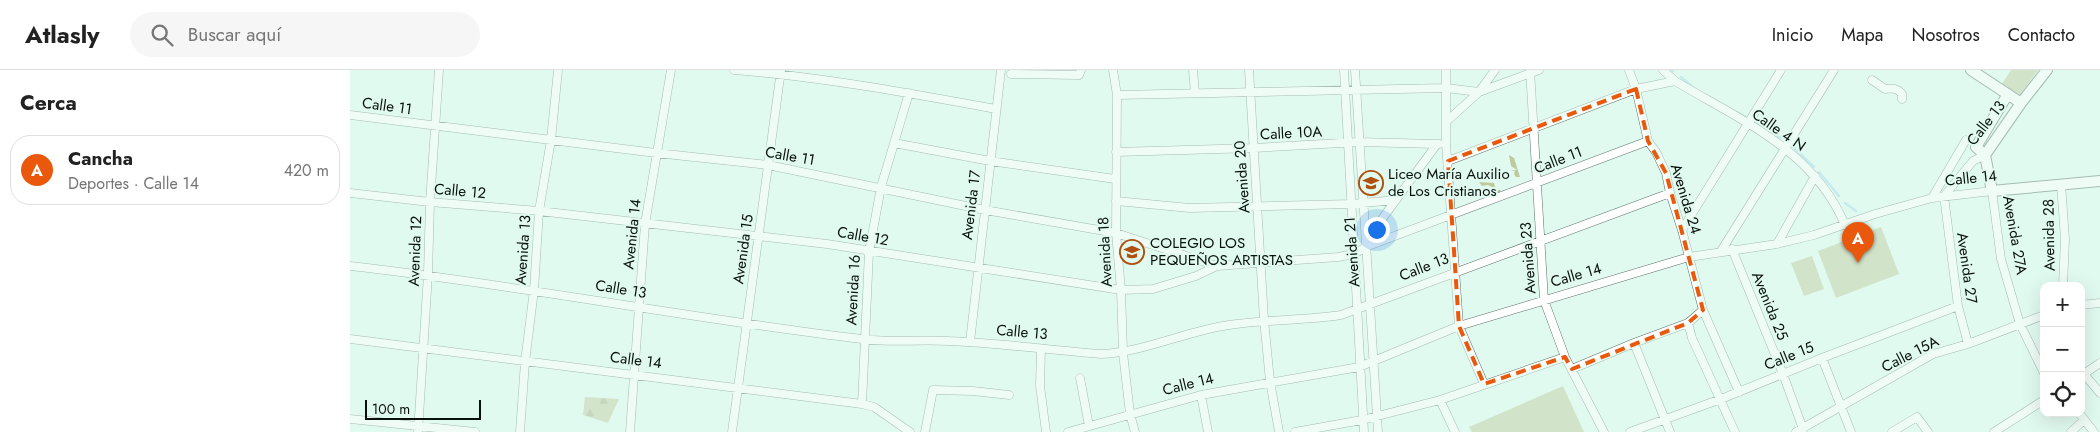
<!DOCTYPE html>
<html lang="es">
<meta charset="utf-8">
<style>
:root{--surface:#fff;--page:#f6f6f6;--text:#222;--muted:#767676;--line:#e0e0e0;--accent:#ea580c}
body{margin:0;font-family:Jost,sans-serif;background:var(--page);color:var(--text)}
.controls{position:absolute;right:15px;bottom:15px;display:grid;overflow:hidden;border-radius:10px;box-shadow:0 5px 20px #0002}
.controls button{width:45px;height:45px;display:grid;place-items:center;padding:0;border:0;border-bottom:1px solid var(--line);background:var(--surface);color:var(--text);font:25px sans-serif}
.scale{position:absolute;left:15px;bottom:12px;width:116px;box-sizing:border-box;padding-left:5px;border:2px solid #09110e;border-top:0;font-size:14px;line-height:18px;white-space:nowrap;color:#09110e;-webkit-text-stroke:4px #e1faef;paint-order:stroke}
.you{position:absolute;left:1026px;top:159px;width:18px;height:18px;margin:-12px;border:4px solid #fff;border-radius:50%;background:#1a73e8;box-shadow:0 0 0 8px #1a73e833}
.badge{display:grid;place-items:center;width:32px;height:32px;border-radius:50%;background:var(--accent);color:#fff;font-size:16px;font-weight:700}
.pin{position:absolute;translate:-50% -41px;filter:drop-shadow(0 1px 2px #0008)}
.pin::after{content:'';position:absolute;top:26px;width:18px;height:15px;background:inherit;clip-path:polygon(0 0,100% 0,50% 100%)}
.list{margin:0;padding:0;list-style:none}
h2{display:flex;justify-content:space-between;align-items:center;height:65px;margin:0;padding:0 20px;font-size:21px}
h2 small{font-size:16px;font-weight:400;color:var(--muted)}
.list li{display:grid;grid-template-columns:32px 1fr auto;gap:15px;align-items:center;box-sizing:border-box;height:70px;margin:0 10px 10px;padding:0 10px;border:1px solid var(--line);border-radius:20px}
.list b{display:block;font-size:19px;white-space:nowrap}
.list p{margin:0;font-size:16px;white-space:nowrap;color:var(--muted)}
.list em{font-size:16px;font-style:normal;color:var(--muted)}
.icon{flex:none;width:28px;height:28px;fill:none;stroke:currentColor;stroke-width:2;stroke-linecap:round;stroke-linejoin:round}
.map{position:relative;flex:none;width:1750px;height:362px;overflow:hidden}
header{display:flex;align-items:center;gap:30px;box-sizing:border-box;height:70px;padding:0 25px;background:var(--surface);border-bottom:1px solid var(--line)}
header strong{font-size:24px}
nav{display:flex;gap:28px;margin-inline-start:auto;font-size:18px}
.search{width:350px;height:45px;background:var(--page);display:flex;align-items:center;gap:12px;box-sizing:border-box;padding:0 18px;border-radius:28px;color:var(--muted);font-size:19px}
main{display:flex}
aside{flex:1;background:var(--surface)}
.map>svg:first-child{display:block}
</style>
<header>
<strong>Atlasly</strong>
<div class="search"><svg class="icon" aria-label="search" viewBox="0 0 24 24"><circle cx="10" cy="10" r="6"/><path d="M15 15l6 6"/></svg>Buscar aquí</div>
<nav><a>Inicio</a><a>Mapa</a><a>Nosotros</a><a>Contacto</a></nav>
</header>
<main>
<aside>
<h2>Cerca<small></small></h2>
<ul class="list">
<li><span class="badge">A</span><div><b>Cancha</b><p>Deportes · Calle 14</p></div><em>420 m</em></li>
</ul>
</aside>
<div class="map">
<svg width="1750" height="362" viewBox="0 0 1750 362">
<defs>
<pattern id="forest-firs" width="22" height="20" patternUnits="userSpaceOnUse" patternTransform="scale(1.25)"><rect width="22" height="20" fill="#beca9c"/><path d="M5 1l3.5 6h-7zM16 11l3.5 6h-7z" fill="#a2ac85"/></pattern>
</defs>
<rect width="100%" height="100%" fill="#e1faef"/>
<path fill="url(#forest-firs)" d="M1159 85 1164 88 1170 107H1166L1164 104 1165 101 1161 100H1167L1161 96Z
M1129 112 1144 113 1146 121 1150 120 1151 123 1141 128 1133 121 1141 123 1143 121 1142 117 1138 115 1132 116Z
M235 327 269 329 258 353 233 345Z"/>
<path fill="#bdc89c" d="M1661 0H1688L1670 25 1652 14Z
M1531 157 1549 204 1486 228 1468 181Z
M1462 186 1474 219 1454 226 1441 193Z
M1213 316 1234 362H1122L1119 357Z"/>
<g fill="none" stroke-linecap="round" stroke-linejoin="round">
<path stroke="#9fdaea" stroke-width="2.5" d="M1322 0 1323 1
M1331 7 1345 19
M1387 42 1396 47
M1405 52 1430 68
M1442 76 1464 97
M1469 102 1489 126
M1495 133 1506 141"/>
<defs>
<path id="street" d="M384 0C472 7 559 23 646 39
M763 0 767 25 766 163 771 220 773 283 780 344 785 362
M843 0 845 23
M899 0 914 250 920 311 929 362
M994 0 1014 362
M1005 0 1028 362
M1096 0V74L1109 256 1134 314
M1180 0 1194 230 1215 287 1254 362
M1279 0 1286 19 1298 71 1306 82 1316 103 1320 123 1332 160 1353 240 1389 322
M1313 0 1325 11C1390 50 1464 80 1495 155
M661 4 729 5 731 0
M1522 10 1535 19C1542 18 1547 18 1552 24V29
M767 25 1096 18 1129 22 1189 0
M0 45 306 83 418 95 635 140 766 163 867 196
M1096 52 1129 22 1145 0
M544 73 640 91 765 109
M766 82 904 78 1009 72 1087 74
M1098 91 1286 19 1325 11
M1711 114 1715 169 1713 216
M0 123 80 132 189 141 477 174 771 220 803 219 846 206 867 196 988 187 1004 184 1018 176 1298 71
M1582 128 1616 70
M766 131 840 138 1001 134 1046 130
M1332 160 1431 0
M1427 174 1465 106
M1018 176 1021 164 1087 74H1089
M1382 179 1433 304 1453 359
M1371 181 1484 0
M0 196C171 215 341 249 512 269 540 273 570 269 599 271 650 273 700 280 751 284 793 282 832 263 873 256 912 249 952 251 991 245L1320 123
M1731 235 1750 233
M1353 240 1338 253 1342 268 1385 362
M0 269 512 334 524 337 560 362
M620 272 651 0
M1284 273 1320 362
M1618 274 1608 236 1594 126 1623 91 1635 85
M691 279 690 316 696 362
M1472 288 1501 362
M1222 299 1284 273 1338 253
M1734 304 1750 323
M1731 306 1750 293
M730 308 739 356
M851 325 858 362
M1090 330 1105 362
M512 334 519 182 531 117 559 23
M1729 343 1744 362
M0 349 125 362
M68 362 78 204 80 132 89 0
M170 362 175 292 184 220 189 141 201 70 208 0
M280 362 295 154 321 0
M382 362 431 0
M575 362 583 320 623 321 659 325
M718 362 851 325 1009 297 1109 256 1339 187 1427 174 1464 165 1525 144 1582 128 1642 121 1651 189 1670 254 1694 303
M945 362 1012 350 1090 330 1215 287
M1280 362 1371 329 1472 288 1608 236
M1446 362 1583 284 1618 274 1694 245
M1542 362 1567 347 1578 362
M1644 362 1694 330
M1721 362 1734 350"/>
<path id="secondary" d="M1621 0 1671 33
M1635 85 1642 121 1750 111
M1635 85 1671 33 1697 0
M1635 85 1626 77 1658 24"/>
</defs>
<use href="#street" stroke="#5b7168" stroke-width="9"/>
<use href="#secondary" stroke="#5b7168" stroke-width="12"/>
<use href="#street" stroke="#fff" stroke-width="8"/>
<use href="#secondary" stroke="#fff" stroke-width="10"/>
</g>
<path d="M0 0H1750V362H0ZM1286 19 1298 71 1316 103 1353 240 1338 253 1222 299 1215 287 1134 314 1109 256 1098 91Z" fill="#e1faef" fill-opacity=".55" fill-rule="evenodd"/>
<path fill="none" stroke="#e8590c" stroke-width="4" stroke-dasharray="10 6" stroke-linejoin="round" d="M1286 19 1298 71 1316 103 1353 240 1338 253 1222 299 1215 287 1134 314 1109 256 1098 91Z"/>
<defs>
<symbol id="school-ring" viewBox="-11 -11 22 22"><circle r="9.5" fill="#e1faef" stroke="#b04f0e" stroke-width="1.5"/><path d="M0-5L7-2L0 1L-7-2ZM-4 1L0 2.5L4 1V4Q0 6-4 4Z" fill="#b04f0e"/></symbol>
</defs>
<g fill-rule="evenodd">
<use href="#school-ring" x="1007" y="99" width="28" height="28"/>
<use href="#school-ring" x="768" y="168" width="28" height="28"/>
</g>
<g text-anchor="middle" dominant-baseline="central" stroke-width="4" stroke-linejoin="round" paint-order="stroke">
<g font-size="15" fill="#09110e" stroke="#e1faef">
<text transform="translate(37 36) rotate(8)">Calle 11</text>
<text transform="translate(1636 53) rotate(-52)">Calle 13</text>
<text transform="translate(1429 60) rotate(35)">Calle 4 N</text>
<text transform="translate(941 63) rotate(-3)">Calle 10A</text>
<text transform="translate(440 86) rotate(10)">Calle 11</text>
<text transform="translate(1208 90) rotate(-21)">Calle 11</text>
<text transform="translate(892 107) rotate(-94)">Avenida 20</text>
<text transform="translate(1621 108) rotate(-6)">Calle 14</text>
<text transform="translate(110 121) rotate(5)">Calle 12</text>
<text transform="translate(1336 129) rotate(73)">Avenida 24</text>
<text transform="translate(621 135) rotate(-83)">Avenida 17</text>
<text transform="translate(282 164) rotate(-84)">Avenida 14</text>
<text transform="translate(1665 165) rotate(80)">Avenida 27A</text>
<text transform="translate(1699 165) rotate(-91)">Avenida 28</text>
<text transform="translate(513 166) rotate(10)">Calle 12</text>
<text transform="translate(393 179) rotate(-82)">Avenida 15</text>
<text transform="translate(173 180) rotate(-86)">Avenida 13</text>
<text transform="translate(65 181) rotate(-88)">Avenida 12</text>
<text transform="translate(755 182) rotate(-93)">Avenida 18</text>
<text transform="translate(1002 182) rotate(-94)">Avenida 21</text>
<text transform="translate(1178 188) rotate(-94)">Avenida 23</text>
<text transform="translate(1074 197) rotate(-21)">Calle 13</text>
<text transform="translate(1617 198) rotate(82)">Avenida 27</text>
<text transform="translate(1226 205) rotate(-16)">Calle 14</text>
<text transform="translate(271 219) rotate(9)">Calle 13</text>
<text transform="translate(503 220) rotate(-87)">Avenida 16</text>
<text transform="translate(1420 236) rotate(68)">Avenida 25</text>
<text transform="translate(672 262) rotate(5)">Calle 13</text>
<text transform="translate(1560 284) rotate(-27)">Calle 15A</text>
<text transform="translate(1439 286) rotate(-22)">Calle 15</text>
<text transform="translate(286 290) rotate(7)">Calle 14</text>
<text transform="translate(838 314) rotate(-14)">Calle 14</text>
</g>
<g font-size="15" fill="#09110e" stroke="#e1faef" text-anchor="start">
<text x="1038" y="104">Liceo María Auxilio<tspan x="1038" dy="17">de Los Cristianos</tspan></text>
<text x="800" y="173">COLEGIO LOS<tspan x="800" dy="17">PEQUEÑOS ARTISTAS</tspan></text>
</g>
</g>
</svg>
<div class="controls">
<button>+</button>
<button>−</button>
<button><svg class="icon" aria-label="locate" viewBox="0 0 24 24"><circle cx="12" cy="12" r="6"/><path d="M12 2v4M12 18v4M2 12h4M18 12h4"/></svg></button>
</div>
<div class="scale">100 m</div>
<div class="you"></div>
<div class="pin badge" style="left:1508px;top:193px">A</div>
</div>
</main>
